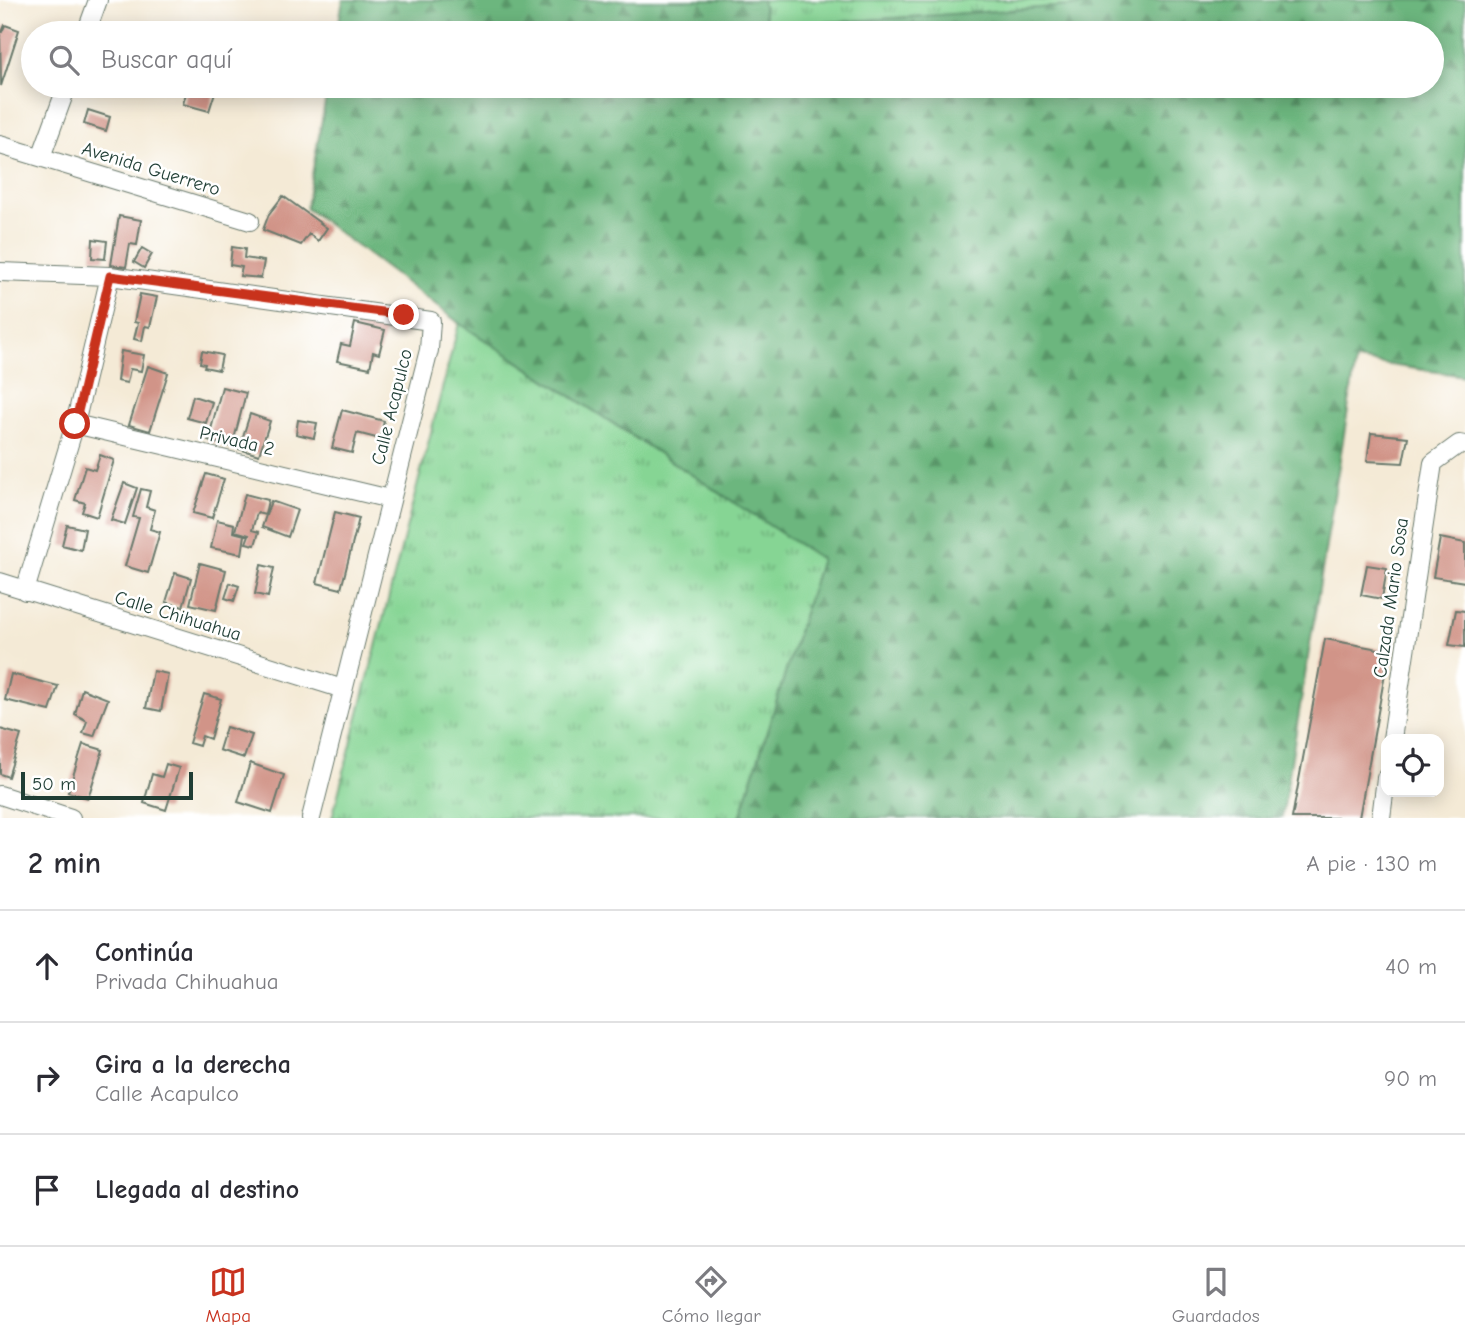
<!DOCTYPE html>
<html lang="es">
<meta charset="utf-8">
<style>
:root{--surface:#fff;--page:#f7f7f7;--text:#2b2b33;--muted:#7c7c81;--line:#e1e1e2;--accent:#c8321e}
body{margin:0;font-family:"Comic Neue",sans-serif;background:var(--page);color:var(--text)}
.controls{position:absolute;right:21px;bottom:21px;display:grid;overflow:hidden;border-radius:14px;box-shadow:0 4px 18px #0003}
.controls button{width:63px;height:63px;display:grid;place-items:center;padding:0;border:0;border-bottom:2px solid var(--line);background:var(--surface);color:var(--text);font:35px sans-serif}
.scale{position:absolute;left:21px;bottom:18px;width:172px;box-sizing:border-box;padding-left:7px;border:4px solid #1f3d34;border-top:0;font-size:19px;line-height:24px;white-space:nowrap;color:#1f3d34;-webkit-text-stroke:5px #fff;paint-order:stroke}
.stop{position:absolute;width:21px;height:21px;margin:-16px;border:5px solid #c8321e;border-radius:50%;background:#fff}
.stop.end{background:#c8321e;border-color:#fff;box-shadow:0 2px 7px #0008}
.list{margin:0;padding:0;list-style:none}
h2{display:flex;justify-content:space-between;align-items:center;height:91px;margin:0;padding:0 28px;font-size:30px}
h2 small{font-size:23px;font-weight:400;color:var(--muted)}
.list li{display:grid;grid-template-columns:46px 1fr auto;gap:21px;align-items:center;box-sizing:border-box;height:112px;padding:0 28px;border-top:2px solid var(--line)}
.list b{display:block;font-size:26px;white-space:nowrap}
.list p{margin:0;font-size:23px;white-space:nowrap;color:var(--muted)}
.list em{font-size:23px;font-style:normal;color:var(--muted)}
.icon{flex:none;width:38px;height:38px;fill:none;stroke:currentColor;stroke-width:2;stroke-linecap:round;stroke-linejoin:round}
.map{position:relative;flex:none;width:1465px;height:818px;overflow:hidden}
.search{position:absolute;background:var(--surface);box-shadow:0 4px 18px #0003;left:21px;right:21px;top:21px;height:77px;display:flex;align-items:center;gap:18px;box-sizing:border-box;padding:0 24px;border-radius:38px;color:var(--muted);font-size:26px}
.sheet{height:427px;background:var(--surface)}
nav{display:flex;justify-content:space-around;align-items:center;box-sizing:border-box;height:98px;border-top:2px solid var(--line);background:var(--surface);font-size:19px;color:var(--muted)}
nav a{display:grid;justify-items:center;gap:4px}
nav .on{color:var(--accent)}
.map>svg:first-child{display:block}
</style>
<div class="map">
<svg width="1465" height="818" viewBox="0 0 1465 818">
<defs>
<pattern id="grass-tufts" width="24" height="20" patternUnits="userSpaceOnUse" patternTransform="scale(1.75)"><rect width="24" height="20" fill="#86d594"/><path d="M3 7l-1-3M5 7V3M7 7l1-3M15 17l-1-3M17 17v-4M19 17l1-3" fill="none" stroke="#6dae7a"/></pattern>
<pattern id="forest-firs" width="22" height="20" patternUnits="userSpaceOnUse" patternTransform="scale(1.75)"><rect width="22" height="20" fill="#6cb67e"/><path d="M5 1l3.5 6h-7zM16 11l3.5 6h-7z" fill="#589568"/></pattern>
</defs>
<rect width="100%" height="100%" fill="#fff"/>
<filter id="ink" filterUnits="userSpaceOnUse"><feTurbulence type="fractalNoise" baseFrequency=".0143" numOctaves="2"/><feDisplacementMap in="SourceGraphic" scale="14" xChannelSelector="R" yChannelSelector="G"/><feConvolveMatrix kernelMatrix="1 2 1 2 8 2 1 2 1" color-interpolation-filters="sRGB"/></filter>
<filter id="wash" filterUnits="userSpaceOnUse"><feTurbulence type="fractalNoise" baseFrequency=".00686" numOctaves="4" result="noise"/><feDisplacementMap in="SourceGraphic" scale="28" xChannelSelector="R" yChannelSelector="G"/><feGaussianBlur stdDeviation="1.57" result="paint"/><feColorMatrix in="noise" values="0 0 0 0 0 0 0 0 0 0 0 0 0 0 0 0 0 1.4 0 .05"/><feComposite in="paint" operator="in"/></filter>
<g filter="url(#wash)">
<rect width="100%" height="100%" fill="#f4ead6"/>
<path fill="url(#grass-tufts)" stroke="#528964" stroke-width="2" d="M762 0H1085L1084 5 766 27Z
M459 323 821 559 740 818H332Z"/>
<path fill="url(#forest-firs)" stroke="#467a59" stroke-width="2" d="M343 0H762L766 27 1084 5 1085 0H1465V376L1356 360 1282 818H740L821 559 459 323 306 208 328 86H1432V33H337Z"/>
<g id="blocks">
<path fill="#d19488" d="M5 25 19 30 1 86 0 31 2 32Z
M188 86H217L209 111 183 104Z
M88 110 110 117 106 131 84 124Z
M283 196 327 228 318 241 309 234 301 245 263 230 269 214Z
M119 216 141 220 137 245 130 244 126 267 111 265Z
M93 239 107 241 105 259 92 258Z
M232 247 245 249 244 258 264 261 261 278 240 276 242 267 230 265Z
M142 248 152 254 144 268 134 262Z
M140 294 157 297 150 327 145 326 142 341 134 339 138 323 134 322Z
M355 323 385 330 379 354 373 352 370 368 337 361 341 344 350 346Z
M121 351 144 355 141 371 130 369 127 383 117 381Z
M202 351 222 355 219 370 204 367 205 364 200 363Z
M148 366 168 373 150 431 129 425Z
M222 387 246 393 232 447 208 441Z
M193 396 212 402 206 423 187 418Z
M342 410 384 421 380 439 357 433 352 453 332 448Z
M250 414 270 421 259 455 239 449Z
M298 420 317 423 314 438 296 434Z
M1371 433 1408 437 1403 463 1367 461Z
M100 455 114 460 97 517 82 512 85 503 75 500 85 467 95 470Z
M206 474 224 479 212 518 193 513Z
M124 483 137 488 125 524 111 520Z
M141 489 150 491 146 507 155 510 150 529 160 532 148 573 125 566 139 518 133 517Z
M245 494 268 500 265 515 257 513 252 530 259 532 255 545 246 543 249 535 235 531Z
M271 501 297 510 288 537 262 527Z
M335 512 359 518 341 589 317 583Z
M217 520 234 524 233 532 245 535 242 554 211 548Z
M67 525 85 529 81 550 62 545Z
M1440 538 1465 543V582L1433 577Z
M200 563 226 570 216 610 190 604Z
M261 565 274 568 268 597 255 594Z
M1367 565 1387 568 1382 599 1361 595Z
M175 573 191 578 183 607 166 602Z
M230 583 239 586 234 601 225 598Z
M1456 610 1465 611V647L1449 645Z
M1325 639 1389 651 1359 818H1292Z
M153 671 168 674 161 711 146 708Z
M11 674 58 686 50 711 5 700Z
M82 689 108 699 94 736 83 733 87 721 75 714Z
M204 694 221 699 210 739 202 736 199 746 189 743Z
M226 727 252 735 244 758 219 750Z
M0 729 21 735 8 777 0 774Z
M83 744 103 750 88 798 68 792Z
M250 763 284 775 272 813 238 802Z
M166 764 179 768 166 810 144 803 152 774 162 777Z"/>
</g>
</g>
<g filter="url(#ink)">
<use href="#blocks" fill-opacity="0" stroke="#6a7a6d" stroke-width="2"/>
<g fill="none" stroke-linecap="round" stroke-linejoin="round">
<defs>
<path id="minor" d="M86 33 98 0
M0 145 250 221
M41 157 67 86
M0 272 110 276 431 321 429 350 311 818
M75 424 390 499
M0 582 343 689
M25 591 75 424 110 276
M1392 739 1433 463 1459 444 1465 445
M0 795 71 818
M1381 818 1386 778"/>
</defs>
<use href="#minor" stroke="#6a7a6d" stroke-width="20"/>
<use href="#minor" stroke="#fff" stroke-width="18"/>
</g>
</g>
<g fill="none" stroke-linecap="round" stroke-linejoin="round" filter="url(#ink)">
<path stroke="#c8321e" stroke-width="9" d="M75 424 110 276 404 315"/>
</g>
<g text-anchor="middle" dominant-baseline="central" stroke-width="5" stroke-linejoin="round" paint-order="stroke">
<g font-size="19" fill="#1f3d34" stroke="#fff">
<text transform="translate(151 169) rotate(17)">Avenida Guerrero</text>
<text transform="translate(392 407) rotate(-76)">Calle Acapulco</text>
<text transform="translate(237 441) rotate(13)">Privada 2</text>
<text transform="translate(1391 598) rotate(-82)">Calzada Mario Sosa</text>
<text transform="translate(178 616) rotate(17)">Calle Chihuahua</text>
</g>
</g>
</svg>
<div class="controls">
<button><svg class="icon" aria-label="locate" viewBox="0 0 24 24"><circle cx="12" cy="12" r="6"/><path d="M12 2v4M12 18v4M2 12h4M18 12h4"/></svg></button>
</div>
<div class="scale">50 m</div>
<div class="stop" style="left:75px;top:424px"></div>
<div class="stop end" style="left:404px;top:315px"></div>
<div class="search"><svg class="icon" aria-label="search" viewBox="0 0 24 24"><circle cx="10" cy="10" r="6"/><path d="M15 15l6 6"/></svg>Buscar aquí</div>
</div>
<section class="sheet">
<h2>2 min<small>A pie · 130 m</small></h2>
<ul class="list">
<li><svg class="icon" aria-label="ahead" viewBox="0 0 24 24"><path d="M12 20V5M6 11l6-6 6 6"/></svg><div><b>Continúa</b><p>Privada Chihuahua</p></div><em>40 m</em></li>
<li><svg class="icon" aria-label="right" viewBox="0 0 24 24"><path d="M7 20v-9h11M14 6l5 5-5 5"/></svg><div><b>Gira a la derecha</b><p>Calle Acapulco</p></div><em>90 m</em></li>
<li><svg class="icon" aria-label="arrive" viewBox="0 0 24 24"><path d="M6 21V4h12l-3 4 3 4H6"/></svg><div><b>Llegada al destino</b></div></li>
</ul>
</section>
<nav>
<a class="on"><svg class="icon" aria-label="map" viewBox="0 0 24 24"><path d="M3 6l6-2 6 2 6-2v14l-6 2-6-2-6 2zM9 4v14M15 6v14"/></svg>Mapa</a>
<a><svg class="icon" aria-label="directions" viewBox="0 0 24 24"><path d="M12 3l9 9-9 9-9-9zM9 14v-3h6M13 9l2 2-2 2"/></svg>Cómo llegar</a>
<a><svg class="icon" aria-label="saved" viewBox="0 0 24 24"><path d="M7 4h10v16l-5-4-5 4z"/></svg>Guardados</a>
</nav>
